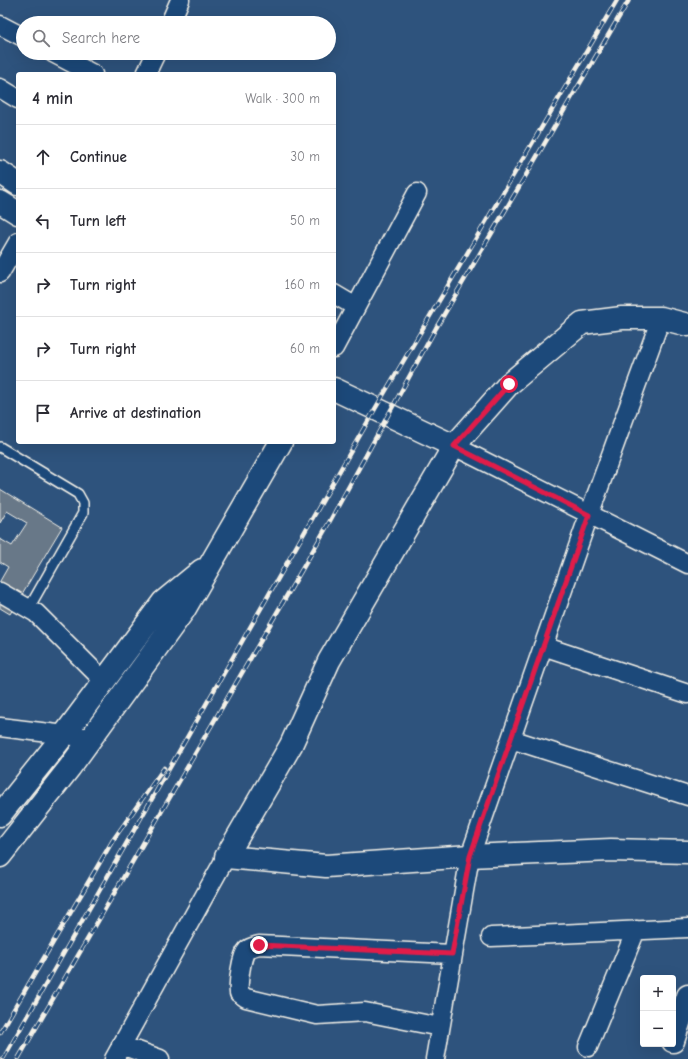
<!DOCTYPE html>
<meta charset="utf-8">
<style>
:root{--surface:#fff;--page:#f2f2f3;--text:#2b2b33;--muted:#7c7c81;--line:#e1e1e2}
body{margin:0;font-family:"Comic Neue",sans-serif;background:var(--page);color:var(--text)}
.controls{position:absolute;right:12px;bottom:12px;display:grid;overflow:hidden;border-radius:4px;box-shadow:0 4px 16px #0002}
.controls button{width:36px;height:36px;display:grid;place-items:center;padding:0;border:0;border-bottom:1px solid var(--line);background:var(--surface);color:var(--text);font:20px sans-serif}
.stop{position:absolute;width:12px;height:12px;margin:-9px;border:3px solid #e11d48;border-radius:50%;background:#fff}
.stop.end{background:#e11d48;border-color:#fff;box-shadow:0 1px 4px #0008}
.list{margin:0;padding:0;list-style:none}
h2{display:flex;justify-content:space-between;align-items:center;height:52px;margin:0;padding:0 16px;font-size:17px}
h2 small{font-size:13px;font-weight:400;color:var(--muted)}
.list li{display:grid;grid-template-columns:26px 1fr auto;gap:12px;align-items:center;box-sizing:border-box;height:64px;padding:0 16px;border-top:1px solid var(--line)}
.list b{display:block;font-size:15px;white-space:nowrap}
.list em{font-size:13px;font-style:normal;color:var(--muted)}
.icon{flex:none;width:22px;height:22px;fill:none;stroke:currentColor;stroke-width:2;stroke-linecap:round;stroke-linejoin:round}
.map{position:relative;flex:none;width:688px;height:1059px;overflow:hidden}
.search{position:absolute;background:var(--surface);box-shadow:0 4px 16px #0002;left:16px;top:16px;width:320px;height:44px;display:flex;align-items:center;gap:10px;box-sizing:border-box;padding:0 14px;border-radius:22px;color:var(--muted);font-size:15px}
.panel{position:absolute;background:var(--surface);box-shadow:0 4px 16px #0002;left:16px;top:72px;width:320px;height:372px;border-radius:4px}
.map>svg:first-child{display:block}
</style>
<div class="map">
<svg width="688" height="1059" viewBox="0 0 688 1059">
<rect width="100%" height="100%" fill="#2e537d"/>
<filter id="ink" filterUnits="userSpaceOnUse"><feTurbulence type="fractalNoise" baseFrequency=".025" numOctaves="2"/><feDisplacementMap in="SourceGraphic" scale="8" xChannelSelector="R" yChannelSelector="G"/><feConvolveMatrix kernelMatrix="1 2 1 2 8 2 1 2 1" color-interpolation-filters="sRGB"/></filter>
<g filter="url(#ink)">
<path fill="#687888" stroke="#f4f1e8" d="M0 489 62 527 10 614 0 608V581L8 567 0 562V539L12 546 27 523 7 511 0 523Z"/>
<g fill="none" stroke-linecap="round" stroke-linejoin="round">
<defs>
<path id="service" d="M0 447 78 494 83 503V513L29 608"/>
<path id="minor" d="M170 23 180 0
M0 25 23 37
M53 53 93 74
M146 74 156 53
M0 88 18 99
M0 273 18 242
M334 294 356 307
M334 348 417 193
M454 446 688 564
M0 592 36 613 104 681
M543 646 688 694
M0 727 90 738
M511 739 688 796
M491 937 688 928
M440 1027 365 1012 317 1015 246 998 239 993C238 984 241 956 247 950 250 947 256 946 259 945L452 954
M121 1045 160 1059
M588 1047 636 930
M114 1059 226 857
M435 1059 470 856 589 515 661 318"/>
<path id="tertiary" d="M454 446 509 384 582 323 622 318H661L688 325
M0 815 64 735 163 602 202 570
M0 856 70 767 184 610 281 442"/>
<path id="trunk" d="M0 172 18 184
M0 202 18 213
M334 389 454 446 329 661 291 745 226 857 326 866 470 856 611 850 688 852
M673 1041 688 996"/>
</defs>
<use href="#service" stroke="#f4f1e8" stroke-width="12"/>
<use href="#minor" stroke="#f4f1e8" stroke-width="21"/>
<use href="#tertiary" stroke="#f4f1e8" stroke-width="25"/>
<use href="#trunk" stroke="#f4f1e8" stroke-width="25"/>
<use href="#service" stroke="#1f4a7a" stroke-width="9"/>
<use href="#minor" stroke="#1f4a7a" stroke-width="18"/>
<use href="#tertiary" stroke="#1f4a7a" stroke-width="22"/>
<use href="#trunk" stroke="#1f4a7a" stroke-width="22"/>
<defs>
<path id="rail" d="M0 1033 113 840 164 768
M3 1059 375 409 617 0
M18 1059 326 528 436 328 629 0"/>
</defs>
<use href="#rail" stroke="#f4f1e8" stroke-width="4.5"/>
<use href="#rail" stroke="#1f4a7a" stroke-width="3" stroke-dasharray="9" stroke-linecap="butt"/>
</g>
</g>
<g fill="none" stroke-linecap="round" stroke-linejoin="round" filter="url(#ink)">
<path stroke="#e11d48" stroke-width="5" d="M259 945 452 954 470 856 589 515 454 446 509 384"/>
</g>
</svg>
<div class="controls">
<button>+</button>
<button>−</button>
</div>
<div class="stop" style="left:509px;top:384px"></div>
<div class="stop end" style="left:259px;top:945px"></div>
<div class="search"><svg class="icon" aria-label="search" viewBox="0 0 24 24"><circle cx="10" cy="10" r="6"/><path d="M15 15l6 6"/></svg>Search here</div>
<section class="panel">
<h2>4 min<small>Walk · 300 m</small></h2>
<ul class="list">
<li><svg class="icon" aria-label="ahead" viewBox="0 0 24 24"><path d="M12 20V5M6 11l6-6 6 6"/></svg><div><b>Continue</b></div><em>30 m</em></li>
<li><svg class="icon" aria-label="left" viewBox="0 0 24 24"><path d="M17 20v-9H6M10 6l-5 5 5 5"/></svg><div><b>Turn left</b></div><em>50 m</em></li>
<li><svg class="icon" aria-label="right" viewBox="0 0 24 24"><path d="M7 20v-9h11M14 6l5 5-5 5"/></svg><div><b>Turn right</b></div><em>160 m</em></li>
<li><svg class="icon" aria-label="right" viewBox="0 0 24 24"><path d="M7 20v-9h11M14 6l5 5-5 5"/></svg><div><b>Turn right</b></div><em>60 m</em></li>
<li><svg class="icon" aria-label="arrive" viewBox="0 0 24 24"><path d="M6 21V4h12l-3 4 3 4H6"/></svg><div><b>Arrive at destination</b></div></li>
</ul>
</section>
</div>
